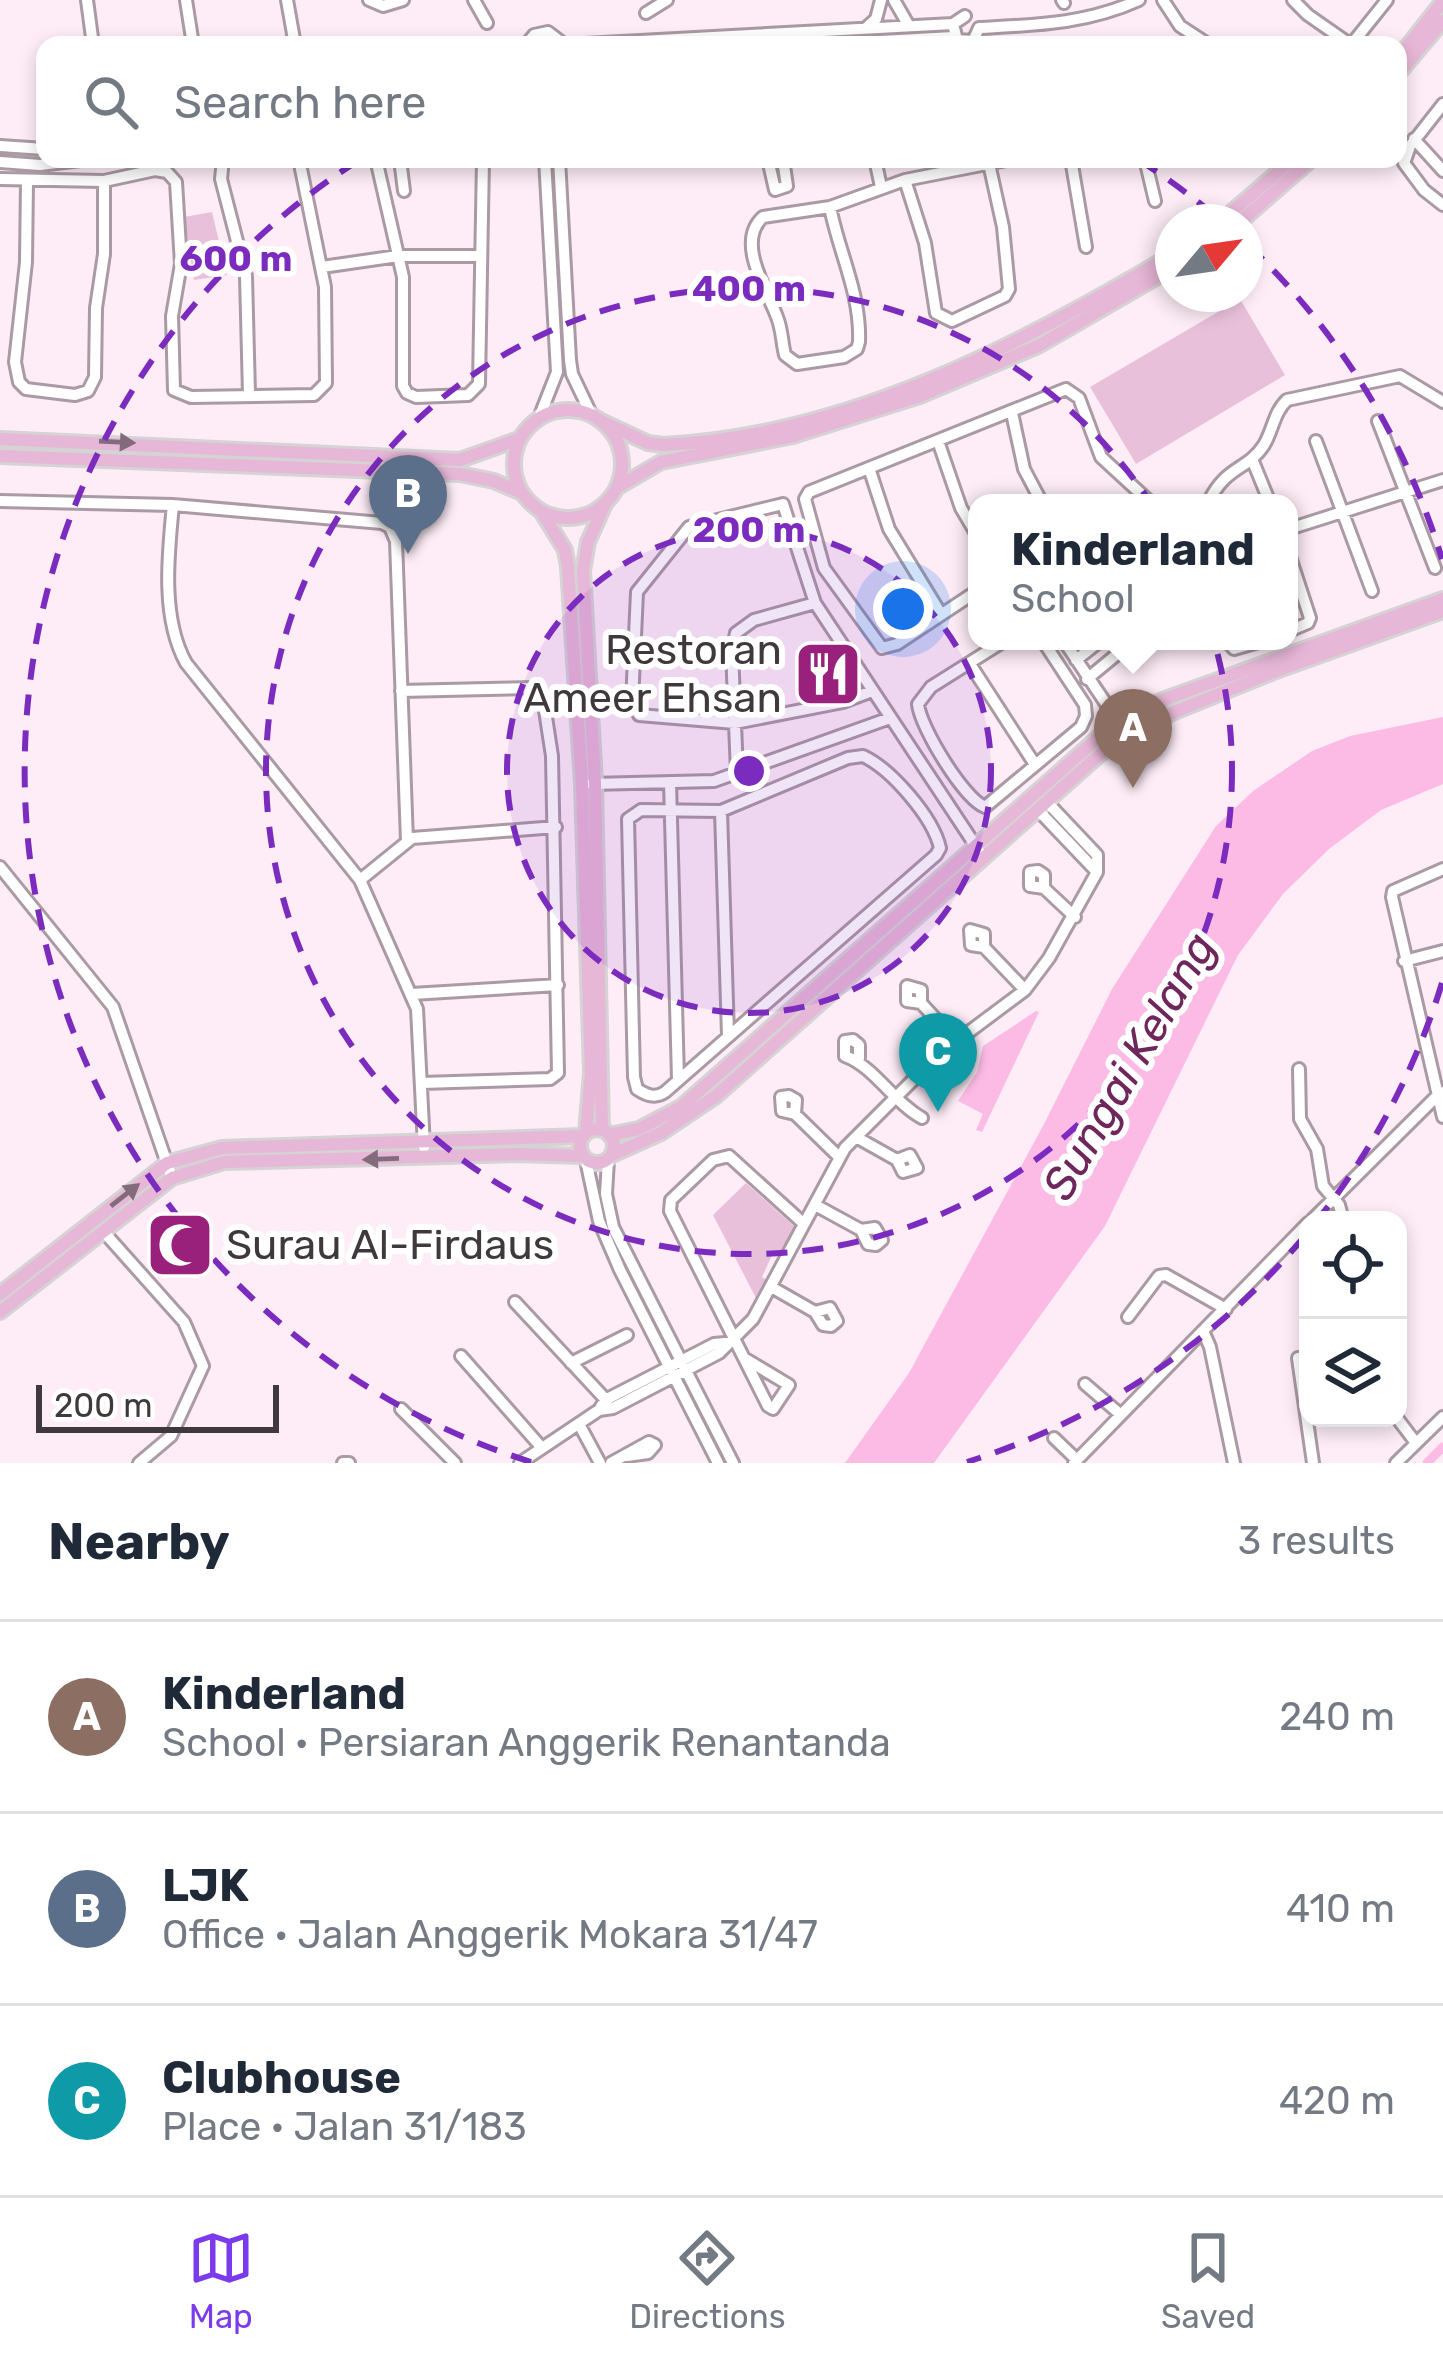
<!DOCTYPE html>
<meta charset="utf-8">
<style>
:root{--surface:#fff;--page:#f6f6f7;--text:#1f2937;--muted:#747a83;--line:#e0e1e3;--accent:#7c3aed}
body{margin:0;font-family:Rubik,sans-serif;background:var(--page);color:var(--text)}
.controls{position:absolute;right:36px;bottom:36px;display:grid;overflow:hidden;border-radius:24px;box-shadow:0 6px 18px #0003}
.controls button{width:108px;height:108px;display:grid;place-items:center;padding:0;border:0;border-bottom:3px solid var(--line);background:var(--surface);color:var(--text);font:60px sans-serif}
.compass{position:absolute;left:1155px;top:204px;width:108px;height:108px;border-radius:50%;background:var(--surface);box-shadow:0 6px 18px #0003;rotate:61deg}
.scale{position:absolute;left:36px;bottom:30px;width:243px;box-sizing:border-box;padding-left:12px;border:6px solid #3f383c;border-top:0;font-size:33px;line-height:42px;white-space:nowrap;color:#3f383c;-webkit-text-stroke:9px #fff;paint-order:stroke}
.you{position:absolute;left:903px;top:609px;width:42px;height:42px;margin:-30px;border:9px solid #fff;border-radius:50%;background:#1a73e8;box-shadow:0 0 0 18px #1a73e833}
.badge{display:grid;place-items:center;width:78px;height:78px;border-radius:50%;background:var(--accent);color:#fff;font-size:39px;font-weight:700}
.pin{position:absolute;translate:-50% -99px;filter:drop-shadow(0 3px 6px #0008)}
.pin::after{content:'';position:absolute;top:63px;width:42px;height:36px;background:inherit;clip-path:polygon(0 0,100% 0,50% 100%)}
.popup{position:absolute;left:968px;top:494px;width:330px;height:156px;box-sizing:border-box;display:grid;place-content:center;border-radius:24px;background:var(--surface);filter:drop-shadow(0 3px 9px #0005);font-size:39px;white-space:nowrap;color:var(--muted)}
.popup b{font-size:45px;color:var(--text)}
.popup::after{content:'';position:absolute;left:50%;top:100%;margin-left:-24px;border:24px solid transparent;border-top-color:var(--surface)}
.list{margin:0;padding:0;list-style:none}
h2{display:flex;justify-content:space-between;align-items:center;height:156px;margin:0;padding:0 48px;font-size:51px}
h2 small{font-size:39px;font-weight:400;color:var(--muted)}
.list li{display:grid;grid-template-columns:78px 1fr auto;gap:36px;align-items:center;box-sizing:border-box;height:192px;padding:0 48px;border-top:3px solid var(--line)}
.list b{display:block;font-size:45px;white-space:nowrap}
.list p{margin:0;font-size:39px;white-space:nowrap;color:var(--muted)}
.list em{font-size:39px;font-style:normal;color:var(--muted)}
.icon{flex:none;width:66px;height:66px;fill:none;stroke:currentColor;stroke-width:2;stroke-linecap:round;stroke-linejoin:round}
.map{position:relative;flex:none;width:1443px;height:1463px;overflow:hidden}
.search{position:absolute;background:var(--surface);box-shadow:0 6px 18px #0003;left:36px;right:36px;top:36px;height:132px;display:flex;align-items:center;gap:30px;box-sizing:border-box;padding:0 42px;border-radius:24px;color:var(--muted);font-size:45px}
.sheet{height:732px;background:var(--surface)}
nav{display:flex;justify-content:space-around;align-items:center;box-sizing:border-box;height:168px;border-top:3px solid var(--line);background:var(--surface);font-size:33px;color:var(--muted)}
nav a{display:grid;justify-items:center;gap:6px}
nav .on{color:var(--accent)}
.map>svg:first-child{display:block}
</style>
<div class="map">
<svg width="1443" height="1463" viewBox="0 0 1443 1463">
<rect width="100%" height="100%" fill="#feedf7"/>
<path fill="#e9c0da" d="M212 212 227 275 194 280 184 217Z
M1240 299 1285 375 1136 464 1090 387Z
M746 1183 796 1228 780 1256 773 1253 762 1277 769 1281 758 1302 713 1215Z"/>
<path fill="#fcbbe5" d="M1443 717V784L1381 810 1329 849 1283 894 1238 955 1105 1226 934 1463H845L909 1373 1044 1124 1112 989 1216 826 1253 791 1312 751 1350 736Z
M1036 1011 1039 1012 982 1132 976 1130 983 1114 958 1101 977 1072 983 1046Z"/>
<g fill="none" stroke-linecap="round" stroke-linejoin="round">
<path stroke="#fcbbe5" stroke-width="9" d="M1427 1463 1443 1447"/>
<defs>
<path id="minor" d="M87 0 93 45
M186 0 193 45
M287 0 295 45
M369 0 383 6 403 0
M474 0 487 23
M894 0 909 26
M1062 0 1064 3
M1163 0 1180 26 1209 45
M1293 0 1308 15 1351 45
M646 13 667 0
M965 16 953 24 957 40 973 41 979 28
M867 27 876 19 881 0
M979 28C1036 25 1086 24 1139 0
M526 45 534 35 548 32 565 45
M566 45 953 24
M805 45 954 37
M1351 45 1387 0
M1443 104 1410 146 1404 163 1424 190 1443 205
M1414 139 1443 171
M0 146 45 149
M223 159 221 179 246 276 249 394
M376 159 403 277V386L407 393 416 397 468 395 479 384 483 159
M400 159 404 191
M559 159 570 360 572 374 592 416
M768 159 775 190 787 186 783 159
M875 159 881 187
M1071 159 1086 247
M1145 159 1155 201
M0 162 40 165 89 159
M0 179 104 181 155 170 167 172 176 182 181 264 172 316 174 390 191 397 314 395 326 383 325 287 299 159
M905 180 925 243 936 313 952 321 1005 296 1009 289 1003 227 988 159
M27 182 26 262 15 362 19 382 26 389 75 395 88 391 95 377 96 308 104 254V181
M830 207C839 253 861 294 859 342L857 349 844 357 797 364 785 355C782 343 782 329 777 317 767 290 735 242 763 217L830 207 905 180 1012 159
M322 267 398 256H479
M1012 413 1024 469 1042 503
M539 418 557 372 545 159
M1378 421 1435 568
M938 441 961 508 977 535
M1316 441 1372 591
M1252 459 1270 503
M870 471 889 529 941 614
M0 501 173 505 382 523 390 527 396 541 407 841
M1208 503C1226 465 1247 471 1264 445 1273 430 1274 412 1287 400L1400 376 1443 402
M173 505C168 555 161 618 186 663L360 880 417 1009 424 1147
M1289 529 1443 480
M1289 554 1310 618 1308 623 1289 631
M977 591 897 644 882 648 824 568 805 499 809 492 1066 389 1079 398 1101 457 1151 503
M1004 641 931 687 918 704C920 727 964 799 985 807L1081 727 1086 716 1085 705 1043 641
M1064 641 1125 732
M1227 641 1234 649 1262 641
M1076 660 1100 641
M970 664 1034 763
M1087 679 1133 641
M401 691 535 688 544 704 552 756 558 1073 550 1079 422 1083
M872 691 843 702 735 723 639 715 632 702 637 592 689 527 783 504 815 603 983 857
M863 756C891 769 933 817 940 848L936 855 665 1092C655 1099 646 1095 637 1089L634 1077 628 819 641 810 721 811 848 758Z
M737 772 732 651 736 633 754 620 815 603
M670 782 678 1079
M591 784 714 781 890 718
M1037 809 1097 872V855L1046 801
M721 811 728 1035
M0 867 113 1007 172 1178
M1443 869 1393 891 1392 897 1443 1117
M360 880 412 838 556 827
M1044 888V875L1038 871 1030 872V886L1044 888 1075 917
M984 947V934L970 930 971 945 984 947 1025 990
M1404 961 1443 951
M412 994 558 985
M921 1003V990L907 986V1001L921 1003 955 1040
M859 1058V1045L853 1040 845 1041V1056C875 1067 892 1101 922 1118
M1299 1069 1300 1119 1317 1149 1323 1186 1339 1205 1343 1220
M795 1114 796 1100 789 1096 781 1097 782 1111 795 1114 839 1157
M856 1137 897 1160 903 1172 917 1168 910 1155 897 1160
M586 1160 599 1221 620 1270 718 1463
M608 1160 606 1194 613 1227 733 1463
M817 1206 861 1230 868 1244 876 1245 882 1240 875 1228 861 1230
M1312 1220 1441 1092
M103 1231 184 1322 203 1366 171 1436 139 1463
M773 1288 815 1312 823 1325 831 1326 837 1321 830 1308 815 1312
M515 1302 607 1401
M1128 1317 1159 1276 1166 1275 1226 1309
M1203 1331 1210 1347 1234 1463
M461 1356 542 1448
M744 1358 789 1385 773 1409 768 1406 670 1211 671 1200 713 1160 729 1156 803 1223
M1298 1358 1313 1463
M571 1363 627 1335
M1085 1384 1121 1415
M401 1409 455 1463
M599 1410 613 1408 719 1353 753 1319 845 1148 938 1055 1025 990 1049 958 1097 872
M1397 1418 1416 1443
M579 1424 600 1463
M1054 1438 1077 1460
M343 1463H349
M520 1463 599 1410 605 1400 714 1344 725 1343
M611 1463 649 1442 655 1445 648 1453 627 1456
M1074 1463 1308 1223
M1396 1463 1443 1417"/>
<path id="major" d="M1398 58 1443 1
M1398 74 1443 21
M1220 222 1293 159
M1240 222 1312 159
M514 464a54 54 0 1 1 108 0a54 54 0 1 1-108 0Z
M601 421 648 443 663 445C846 436 1019 346 1173 254
M0 439 460 460 519 439
M0 456 460 474 494 481 522 493
M618 487 661 462 793 436 920 396 1038 346 1173 268
M541 511 565 550 568 567 582 784 591 1073 586 1133
M580 1146a17 17 0 1 1 34 0a17 17 0 1 1-34 0Z
M602 1130 595 783 583 571 588 542 605 504
M609 1135 639 1129 681 1107 1118 720 1165 699 1443 599
M612 1155 661 1133 716 1096 1125 732 1276 671 1443 611
M0 1294 167 1163 222 1148 583 1136
M0 1312 172 1178 224 1162 517 1154 582 1156"/>
</defs>
<use href="#minor" stroke="#aa9aa4" stroke-width="16"/>
<use href="#major" stroke="#d5d3d4" stroke-width="18"/>
<use href="#minor" stroke="#fff" stroke-width="10"/>
<use href="#major" stroke="#e7b7d7" stroke-width="12"/>
</g>
<defs><path id="oneway-solid" d="M-6-.8H1V-3.2L6.5 0L1 3.2V.8H-6Z" transform="scale(3)"/></defs>
<g fill="#826b7a">
<use href="#oneway-solid" transform="translate(117 442) rotate(3)"/>
<use href="#oneway-solid" transform="translate(381 1159) rotate(178)"/>
<use href="#oneway-solid" transform="translate(125 1195) rotate(-38)"/>
</g>
<circle cx="749" cy="771" r="242" fill="#7b2cbf" fill-opacity=".12"/>
<g fill="none" stroke="#7b2cbf" stroke-width="6" stroke-dasharray="21 15">
<circle cx="749" cy="771" r="242"/>
<circle cx="749" cy="771" r="483"/>
<path d="M1442 983A725 725 0 0 1 1320 1217M1304 1237A725 725 0 0 1 967 1462M531 1462A725 725 0 0 1 359 160M1139 160A725 725 0 0 1 1220 220M1248 245A725 725 0 0 1 1442 559"/>
</g>
<defs>
<symbol id="restaurant-square" viewBox="-11 -11 22 22"><rect x="-9" y="-9" width="18" height="18" rx="4" fill="#99217c" stroke="#fff"/><path d="M-5-6h1v4h1v-4h1v4h1v-4h1v5L-1.5 .5V6h-2V.5L-5-1ZM5-6V6H3V1.5H1.5Q1.5-4 5-6Z" fill="#fff"/></symbol>
<symbol id="mosque-square" viewBox="-11 -11 22 22"><rect x="-9" y="-9" width="18" height="18" rx="4" fill="#99217c" stroke="#fff"/><path d="M3.5-4.9A6 6 0 1 0 3.5 4.9A5 5 0 1 1 3.5-4.9Z" fill="#fff"/></symbol>
</defs>
<g fill-rule="evenodd">
<use href="#restaurant-square" x="790" y="636" width="76" height="76"/>
<use href="#mosque-square" x="142" y="1207" width="76" height="76"/>
</g>
<g text-anchor="middle" dominant-baseline="central" stroke-width="12" stroke-linejoin="round" paint-order="stroke">
<g font-size="42" fill="#3f383c" stroke="#fff" text-anchor="end">
<text x="782" y="650">Restoran<tspan x="782" dy="48">Ameer Ehsan</tspan></text>
<text x="226" y="1245" text-anchor="start">Surau Al-Firdaus</text>
</g>
<g font-size="45" font-style="italic" fill="#6f265b" stroke="#fff">
<text transform="translate(1129 1066) rotate(-60)">Sungai Kelang</text>
</g>
</g>
<circle cx="749" cy="771" r="18" fill="#7b2cbf" stroke="#fff" stroke-width="6"/>
<g font-size="36" text-anchor="middle" font-weight="bold" fill="#7b2cbf" stroke="#fff" stroke-width="12" stroke-linejoin="round" paint-order="stroke">
<text x="236" y="271">600 m</text>
<text x="749" y="301">400 m</text>
<text x="749" y="542">200 m</text>
</g>
</svg>
<div class="controls">
<button><svg class="icon" aria-label="locate" viewBox="0 0 24 24"><circle cx="12" cy="12" r="6"/><path d="M12 2v4M12 18v4M2 12h4M18 12h4"/></svg></button>
<button><svg class="icon" aria-label="layers" viewBox="0 0 24 24"><path d="M12 4l9 5-9 5-9-5zM3 14l9 5 9-5"/></svg></button>
</div>
<svg class="compass" viewBox="-18 -18 36 36"><path d="M0-13l5 13h-10z" fill="#e53935"/><path d="M0 13l5-13h-10z" fill="#747a83"/></svg>
<div class="scale">200 m</div>
<div class="you"></div>
<div class="pin badge" style="left:1133px;top:788px;background:#8d6e63">A</div>
<div class="popup"><b>Kinderland</b>School</div>
<div class="pin badge" style="left:408px;top:554px;background:#5c6f8a">B</div>
<div class="pin badge" style="left:938px;top:1112px;background:#0f9aa8">C</div>
<div class="search"><svg class="icon" aria-label="search" viewBox="0 0 24 24"><circle cx="10" cy="10" r="6"/><path d="M15 15l6 6"/></svg>Search here</div>
</div>
<section class="sheet">
<h2>Nearby<small>3 results</small></h2>
<ul class="list">
<li><span class="badge" style="background:#8d6e63">A</span><div><b>Kinderland</b><p>School · Persiaran Anggerik Renantanda</p></div><em>240 m</em></li>
<li><span class="badge" style="background:#5c6f8a">B</span><div><b>LJK</b><p>Office · Jalan Anggerik Mokara 31/47</p></div><em>410 m</em></li>
<li><span class="badge" style="background:#0f9aa8">C</span><div><b>Clubhouse</b><p>Place · Jalan 31/183</p></div><em>420 m</em></li>
</ul>
</section>
<nav>
<a class="on"><svg class="icon" aria-label="map" viewBox="0 0 24 24"><path d="M3 6l6-2 6 2 6-2v14l-6 2-6-2-6 2zM9 4v14M15 6v14"/></svg>Map</a>
<a><svg class="icon" aria-label="directions" viewBox="0 0 24 24"><path d="M12 3l9 9-9 9-9-9zM9 14v-3h6M13 9l2 2-2 2"/></svg>Directions</a>
<a><svg class="icon" aria-label="saved" viewBox="0 0 24 24"><path d="M7 4h10v16l-5-4-5 4z"/></svg>Saved</a>
</nav>
